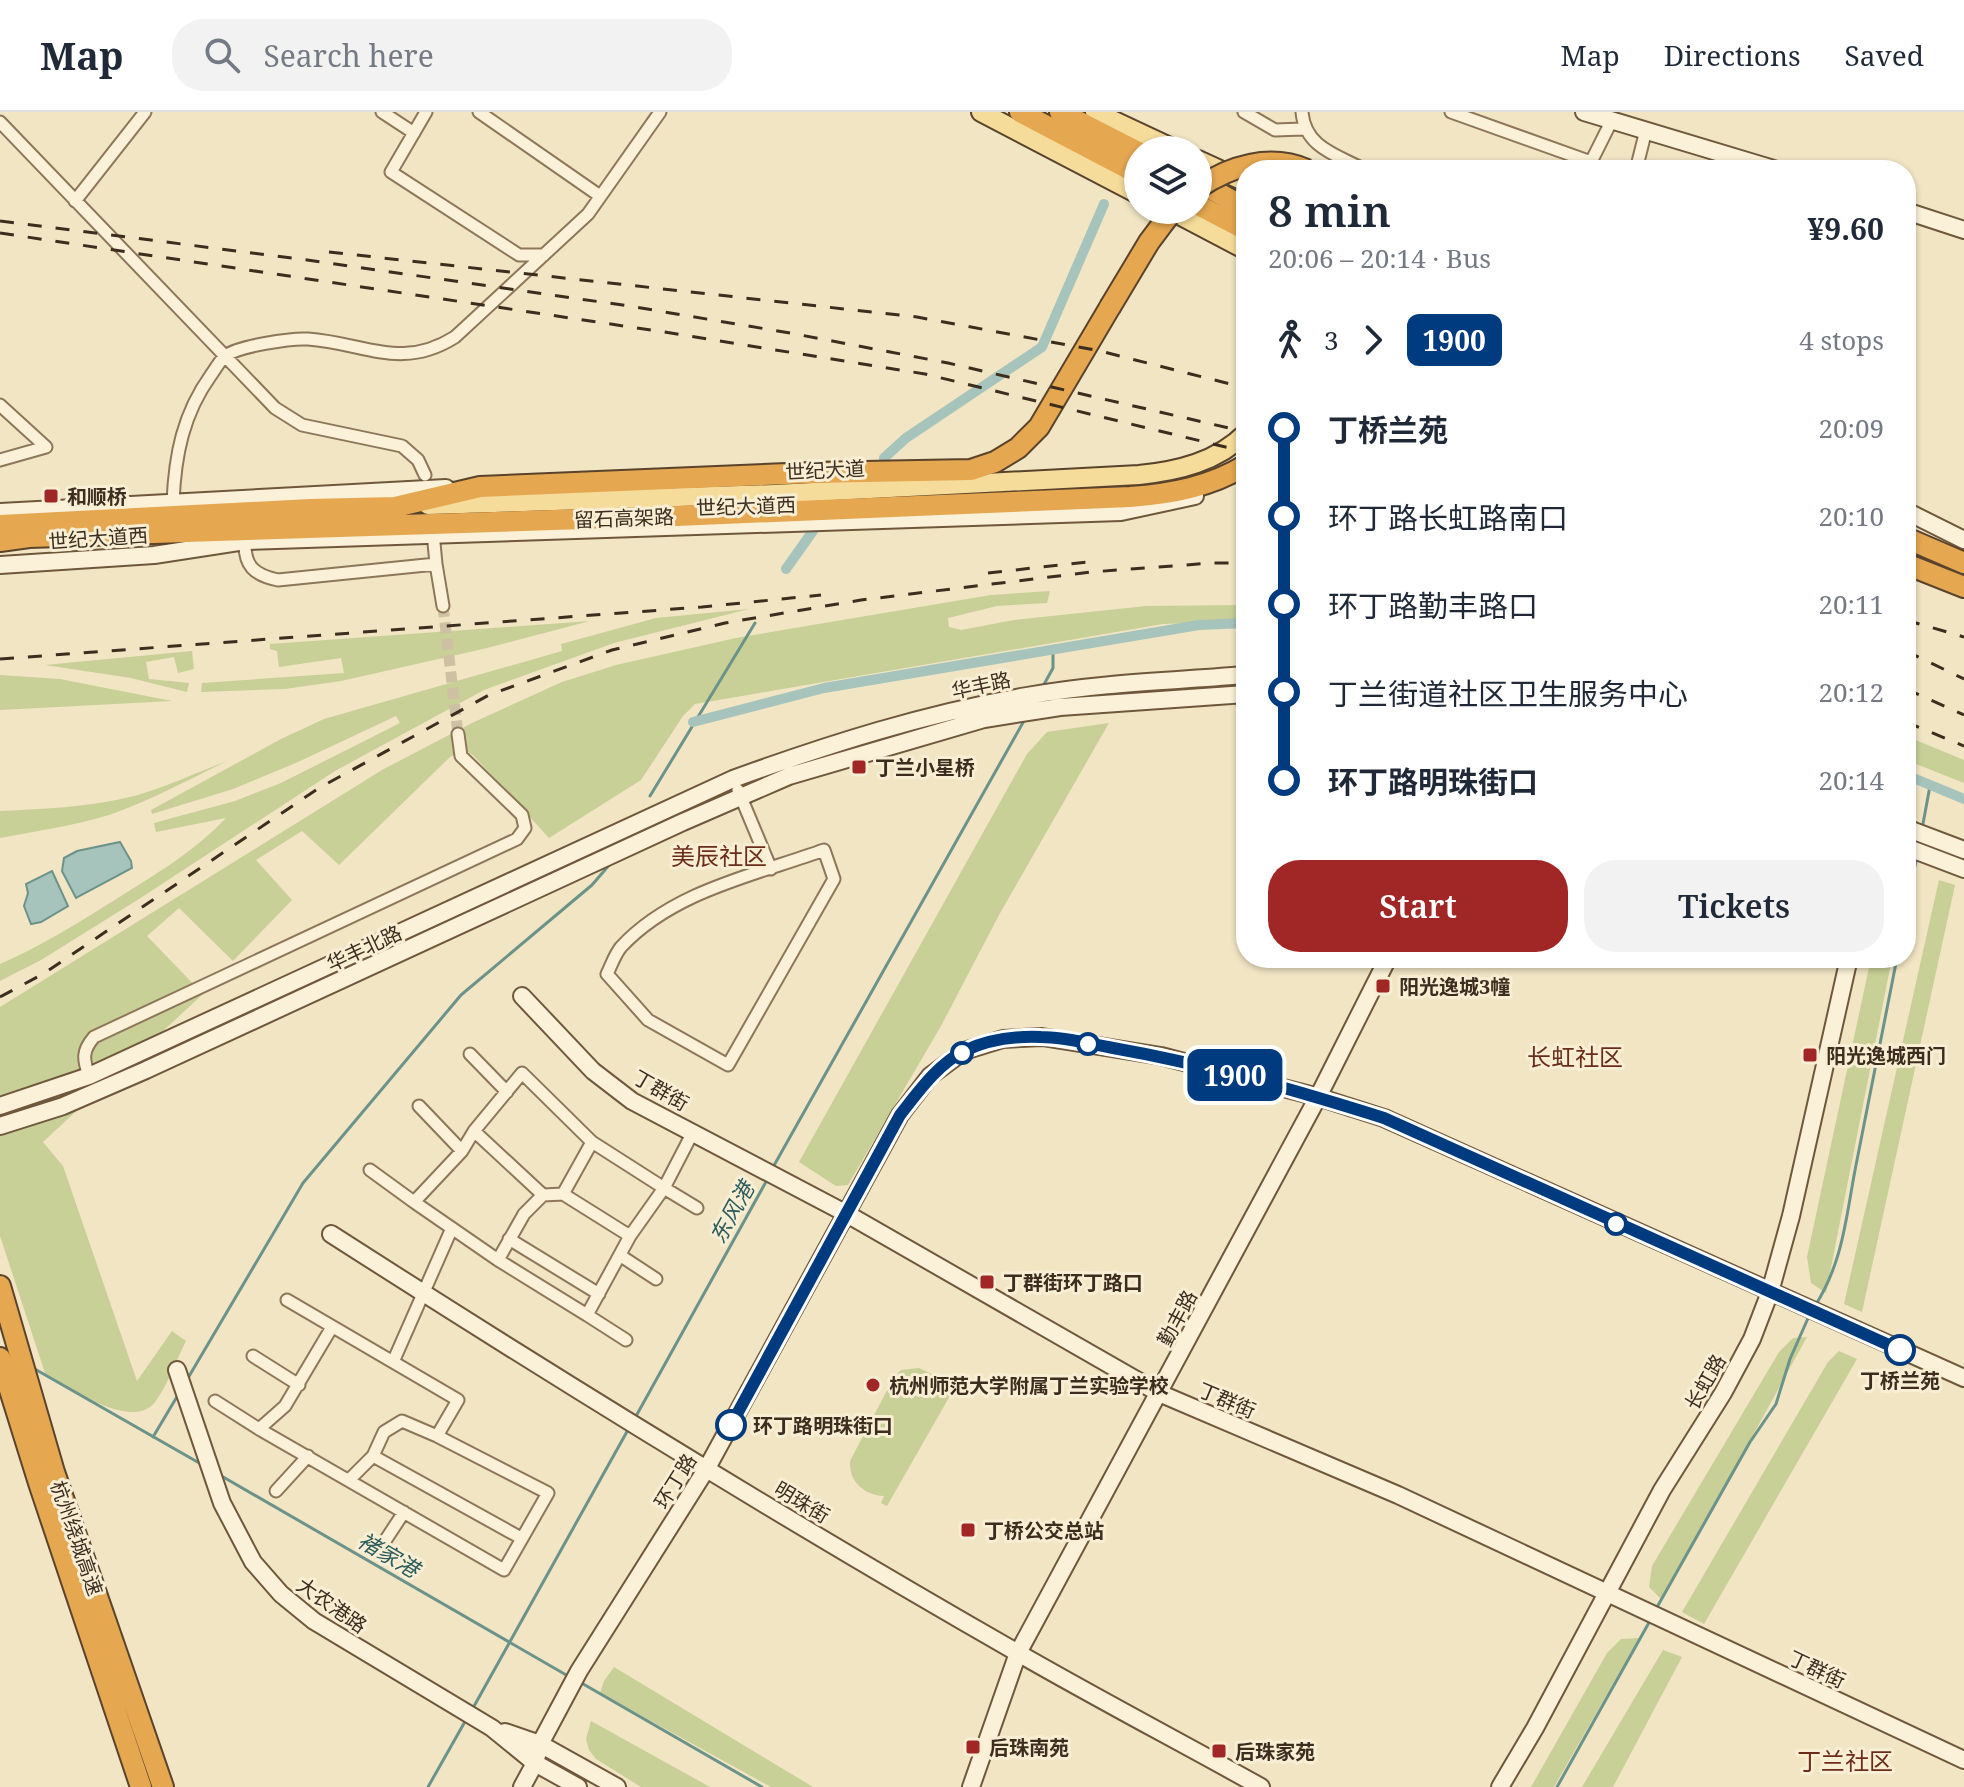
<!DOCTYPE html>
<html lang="en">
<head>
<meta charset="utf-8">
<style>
	body { margin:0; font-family:"Noto Serif","Noto Sans SC",serif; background:#f2f2f3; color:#1f2937; height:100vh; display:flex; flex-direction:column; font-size:30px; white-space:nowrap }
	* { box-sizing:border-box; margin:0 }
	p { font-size:26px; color:#747a83 }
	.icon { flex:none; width:44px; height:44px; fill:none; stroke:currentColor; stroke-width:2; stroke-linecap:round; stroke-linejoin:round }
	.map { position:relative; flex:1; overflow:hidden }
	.details { position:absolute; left:1236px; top:48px; width:680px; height:808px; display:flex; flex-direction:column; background:#fff; border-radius:32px; box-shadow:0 2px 6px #0004 }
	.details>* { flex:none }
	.badge { padding:0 16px; border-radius:12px; font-size:28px; line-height:52px }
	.fabs { position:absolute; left:1124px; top:24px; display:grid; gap:16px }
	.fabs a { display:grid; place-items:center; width:88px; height:88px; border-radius:50%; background:#fff; box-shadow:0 2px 6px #0004; font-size:40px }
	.map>.badge { position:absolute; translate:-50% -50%; box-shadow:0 0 0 4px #fff }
	.legs { display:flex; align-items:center; gap:12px; height:88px; padding:0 32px; font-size:26px }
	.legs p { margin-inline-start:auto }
	.head { display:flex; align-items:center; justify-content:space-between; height:136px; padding:0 32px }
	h1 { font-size:44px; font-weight:600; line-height:60px }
	.button { display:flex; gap:16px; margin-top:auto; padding:16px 32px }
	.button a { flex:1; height:92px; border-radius:32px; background:#a02725; color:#fff; font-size:32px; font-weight:600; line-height:92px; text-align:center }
	.button a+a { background:#f2f2f3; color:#1f2937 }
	ul { padding:0 32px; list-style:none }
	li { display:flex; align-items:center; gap:28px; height:88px; font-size:30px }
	li i { display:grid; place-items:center; width:12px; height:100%; margin:0 10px; background:currentColor }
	li i::after { content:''; width:20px; height:20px; margin:-10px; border:6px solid; border-radius:50%; background:#fff }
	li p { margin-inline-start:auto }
	li:first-child i { background:linear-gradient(#0000 50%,currentColor 0) }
	li:last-child i { background:linear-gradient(currentColor 50%,#0000 0) }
	header { display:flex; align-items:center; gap:48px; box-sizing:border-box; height:112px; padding:0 40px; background:#fff; border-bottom:2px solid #e0e1e3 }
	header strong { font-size:38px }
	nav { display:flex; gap:44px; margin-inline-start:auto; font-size:28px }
	.search { width:560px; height:72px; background:#f2f2f3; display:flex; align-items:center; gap:20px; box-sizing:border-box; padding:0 28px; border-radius:32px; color:#747a83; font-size:30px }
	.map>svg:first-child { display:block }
</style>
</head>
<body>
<header>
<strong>Map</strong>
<div class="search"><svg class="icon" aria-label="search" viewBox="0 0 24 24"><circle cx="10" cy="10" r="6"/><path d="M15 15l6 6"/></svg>Search here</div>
<nav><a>Map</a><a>Directions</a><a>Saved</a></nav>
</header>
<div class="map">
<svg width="1964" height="1675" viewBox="0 0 1964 1675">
	<rect width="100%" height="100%" fill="#f1e5c4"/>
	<path fill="#c8d097" d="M1050 479 1047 491 997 494 948 506 949 515 961 518 1014 508 1146 494 1246 493V509L1163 512 695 592 683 604 641 668 549 726 473 643 464 638 450 645 339 753 302 719 256 748 292 788 233 849 179 796 147 824 203 882 43 1030 63 1054 137 1269 172 1219 186 1229C176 1248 168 1273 155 1290 132 1320 69 1275 45 1261L0 1124V895L382 658 472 611 562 570 616 553 736 526 991 483Z
		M749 497 614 531 484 578 335 659 139 787 41 848 0 869V852C42 834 79 810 118 786 156 762 195 739 226 706L156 720 154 711 235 689 281 671 400 611 396 604 298 650 233 677 152 702 151 698 281 627 324 607 562 539 561 532 656 506Z
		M590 509 483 537 341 569 285 577 201 580 202 571 344 561 341 546 279 555 277 539 270 537V532Z
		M192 539 194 557 178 561 174 545 146 550 149 567 189 571 187 580 131 566 45 553Z
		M0 563 60 567 172 589 0 598Z
		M1109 611 999 803 941 914 848 1073 836 1074 799 1050 1027 642 1047 620Z
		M1906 624 1964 648V671L1906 648Z
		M227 649C188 668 150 689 109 703 73 714 37 719 0 726V699C45 697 91 695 134 684 166 675 196 661 227 649Z
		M1939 768 1955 773 1862 1200 1844 1192Z
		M1871 846H1892L1826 1181 1811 1171 1807 1145Z
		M1807 1225 1662 1488 1649 1475 1652 1454 1779 1240 1793 1226Z
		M1839 1239 1857 1247 1704 1512 1682 1500 1828 1250Z
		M919 1256 936 1264 945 1278 953 1265 959 1268 887 1394 881 1391 884 1384C864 1383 849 1370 850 1349L894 1265 901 1258Z
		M1639 1526 1554 1675H1531L1607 1541 1621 1527Z
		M1663 1538 1682 1545 1613 1675H1582Z
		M614 1555 813 1675H771L600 1581 604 1569Z
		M591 1609 710 1675H641L596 1647 589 1638 586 1627Z"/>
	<path fill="#a6c4bc" stroke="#6c938a" stroke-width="2" d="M120 730 131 749 132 756 76 786 62 759 64 746 77 739Z
		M52 759 68 794 41 810 31 812 24 794 28 781 26 772Z"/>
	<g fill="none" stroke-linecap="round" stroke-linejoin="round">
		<path stroke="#6c938a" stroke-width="3" d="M1042 576 1053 556V539
			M650 684 755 511
			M1922 717 1930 674
			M1906 799 1917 744
			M772 1057 1025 607
			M1815 1194C1844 1148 1846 1104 1856 1053 1869 984 1884 915 1897 846
			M33 1256 201 1352
			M188 1266 303 1071 461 883 592 773 610 752
			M635 1306 767 1068
			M153 1325 178 1283
			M218 1362 568 1564
			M1656 1497 1750 1330 1776 1292 1790 1247 1809 1204
			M578 1569 762 1675
			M473 1596 629 1316
			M428 1675 467 1606
			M1557 1675 1651 1507"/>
		<path stroke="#a6c4bc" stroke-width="10" d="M884 346 906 326 1042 235 1104 92
			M786 457 815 416
			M693 610 824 576 1199 513 1246 511
			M1906 663 1964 687"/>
		<path stroke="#cdc0a3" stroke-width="11" stroke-dasharray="11 5.5" stroke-linecap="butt" d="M443 494 458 622"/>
		<defs>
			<path id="street" d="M382 0 414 21
				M426 0 391 60 519 143H544
				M479 0 600 84
				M1244 0 1275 18 1303 17
				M1302 0C1305 36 1337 43 1365 58
				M1451 0 1591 50 1612 8
				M0 10 275 296 302 313 402 334 418 348 425 363
				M1636 58 1646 18
				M75 89 145 0
				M1906 154 1908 155
				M0 293 46 335 0 348
				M173 390C175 343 183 302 211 263 215 258 220 248 225 244 239 234 291 226 308 227 365 231 401 259 455 225L588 102 660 0
				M245 429C244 454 254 463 278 468L436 452 434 431
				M436 452 443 494
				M738 678 771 757
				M824 738 834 767 728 953 648 908 607 862C611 854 615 842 621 835 673 779 755 763 824 738Z
				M470 942 507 980
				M89 964C83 947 82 939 94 925L517 727 525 716 522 703 461 644 458 622
				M419 994 462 1039
				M474 1019 543 1083
				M693 1020 664 1076 592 1030 522 961 474 1019 462 1039 414 1090 498 1148 587 1203 630 1124 664 1076 697 1096
				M370 1058 414 1090
				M563 1082 630 1124
				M509 1127 599 1182
				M621 1144 656 1167
				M498 1148 524 1102 543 1083 563 1082 592 1030
				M287 1188 393 1250 452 1116
				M587 1203 626 1228
				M332 1215 285 1294 259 1317 504 1458 548 1381 437 1324 458 1288 393 1250
				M253 1244 299 1273
				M215 1289 259 1317
				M373 1344 521 1426
				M349 1368 373 1344 384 1320 402 1309 437 1324
				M276 1379 308 1344
				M379 1438 404 1400"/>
			<path id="secondary" d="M1584 0 1777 58
				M1906 99 1964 118
				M1906 399 1964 428
				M0 400 446 376
				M0 453 154 443 245 429 1121 400 1195 384
				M1906 716 1964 738
				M1906 735 1964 757
				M522 884 593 959 632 989 847 1102 1159 1281 1398 1383 1964 1648
				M0 994 89 964 733 667C829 632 927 601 1027 584 1099 571 1173 569 1246 563
				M0 1014 63 994 146 958 683 710 789 664 984 607 1060 595 1246 582
				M331 1122C557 1267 785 1408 1018 1541 1098 1587 1180 1630 1261 1675
				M177 1258 222 1391 253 1450 281 1482 314 1509 492 1616 535 1651 578 1675
				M505 1620 540 1632 617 1675
				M522 1675 535 1651 540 1632 579 1559 707 1356 900 1003 930 964 964 939 1003 927 1042 925 1161 944 1318 985 1384 1006 1964 1266
				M971 1675 1018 1541 1318 985 1388 846
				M1500 1675 1535 1616 1662 1378 1723 1281 1752 1227 1770 1180 1791 1104 1849 846"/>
			<path id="primary" d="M981 0 1138 82
				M1095 0 1176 38
				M1198 48 1246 70
				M1170 98 1246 138
				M428 393 775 382 1139 363C1178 359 1217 350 1246 321"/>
			<path id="highway" d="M1020 0 1138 62
				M1060 0 1138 40
				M1198 70 1246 96
				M1198 93 1246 118
				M0 413 310 397 395 395 480 375 811 361 971 358 995 350 1018 336 1039 315 1110 195
				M1906 426 1964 451
				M0 429 29 425 676 404 1130 385C1171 382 1210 375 1246 353
				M1906 452 1964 475
				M0 1174 54 1360 163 1675
				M0 1246 39 1371 141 1675"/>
		</defs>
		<use href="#street" stroke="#8d7659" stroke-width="15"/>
		<use href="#secondary" stroke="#6f573c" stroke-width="20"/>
		<use href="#primary" stroke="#5a432d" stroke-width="22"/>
		<use href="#highway" stroke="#5a432d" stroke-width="24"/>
		<use href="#street" stroke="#fbf1d8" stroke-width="11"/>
		<use href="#secondary" stroke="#fbf1d8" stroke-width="16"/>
		<use href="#primary" stroke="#f6dc9a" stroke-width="18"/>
		<use href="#highway" stroke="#e5a750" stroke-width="20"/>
		<path stroke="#3c2d1e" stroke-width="3" stroke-dasharray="14 14" stroke-linecap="butt" d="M0 109 300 147 629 194 790 221 948 251 1246 320
			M0 121 664 220 925 262 1246 340
			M329 140 917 205 1100 239 1246 276
			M988 461 1087 450
			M1906 508 1964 525
			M1906 539 1964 567
			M0 547 702 495 821 483
			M1906 577 1964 603
			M1906 610 1964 634
			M0 885 43 862 319 676 489 583 612 538 725 511 861 488 1091 460 1212 451H1246"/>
		<defs>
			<path id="highway-bridge" d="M1198 76C1230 54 1270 42 1307 58
				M1110 195 1149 130 1173 98"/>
		</defs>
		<use href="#highway-bridge" stroke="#5a432d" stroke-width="24" stroke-linecap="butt"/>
		<use href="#highway-bridge" stroke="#e5a750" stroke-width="20"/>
	</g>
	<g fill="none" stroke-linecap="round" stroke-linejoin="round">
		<defs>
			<path id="line-1" d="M731 1313 900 1003C919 979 937 953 964 939 987 928 1016 924 1041 925 1065 925 1090 932 1113 936 1205 952 1295 978 1384 1006L1900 1238"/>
		</defs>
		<use href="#line-1" stroke="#fff" stroke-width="18"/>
		<use href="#line-1" stroke="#003b80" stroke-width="12"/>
	</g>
	<g fill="#a02725" stroke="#f8eed4" stroke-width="3">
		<rect x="43" y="376" width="16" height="16" rx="4"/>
		<rect x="851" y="647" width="16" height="16" rx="4"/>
		<rect x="1375" y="866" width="16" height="16" rx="4"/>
		<rect x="1802" y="935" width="16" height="16" rx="4"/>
		<rect x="979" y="1162" width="16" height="16" rx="4"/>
		<circle cx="873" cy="1273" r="8"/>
		<rect x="960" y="1410" width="16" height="16" rx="4"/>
		<rect x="965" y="1627" width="16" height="16" rx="4"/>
		<rect x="1211" y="1631" width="16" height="16" rx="4"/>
	</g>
	<g fill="#fff" stroke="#003b80" stroke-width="4">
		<circle cx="1088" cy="932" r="10"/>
		<circle cx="962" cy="941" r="10"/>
		<circle cx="1616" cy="1112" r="10"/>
		<circle cx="1900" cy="1238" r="14"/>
		<circle cx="731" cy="1313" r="14"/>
	</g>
	<g text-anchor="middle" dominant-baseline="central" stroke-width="6" stroke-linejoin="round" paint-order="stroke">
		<g font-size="20" fill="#3c2d1e" stroke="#f8eed4">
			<text transform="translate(825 358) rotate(-3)">世纪大道</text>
			<text transform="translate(746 394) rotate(-2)">世纪大道西</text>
			<text transform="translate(624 406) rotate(-2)">留石高架路</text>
			<text transform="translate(98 426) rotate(-4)">世纪大道西</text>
			<text transform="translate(981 573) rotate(-12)">华丰路</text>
			<text transform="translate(364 836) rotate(-25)">华丰北路</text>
			<text transform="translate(661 978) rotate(30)">丁群街</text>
			<text transform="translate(1177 1206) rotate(-62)">勤丰路</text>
			<text transform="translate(1705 1270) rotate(-60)">长虹路</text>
			<text transform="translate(1227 1288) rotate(23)">丁群街</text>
			<text transform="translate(675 1369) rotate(-58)">环丁路</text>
			<text transform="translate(802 1390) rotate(31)">明珠街</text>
			<text transform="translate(77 1426) rotate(71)">杭州绕城高速</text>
			<text transform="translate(332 1493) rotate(35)">大农港路</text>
			<text transform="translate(1817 1557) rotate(25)">丁群街</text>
		</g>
		<g font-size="20" font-weight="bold" fill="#3c2d1e" stroke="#f8eed4" text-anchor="start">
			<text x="67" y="384">和顺桥</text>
			<text x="875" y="655">丁兰小星桥</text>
			<text x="1399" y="874">阳光逸城3幢</text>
			<text x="1826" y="943">阳光逸城西门</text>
			<text x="1003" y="1170">丁群街环丁路口</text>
			<text x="889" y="1273">杭州师范大学附属丁兰实验学校</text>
			<text x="984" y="1418">丁桥公交总站</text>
			<text x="989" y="1635">后珠南苑</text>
			<text x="1235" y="1639">后珠家苑</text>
		</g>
		<g font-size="20" font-weight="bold" fill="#3c2d1e" stroke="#f8eed4">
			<text x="1900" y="1268">丁桥兰苑</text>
			<text x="753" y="1313" text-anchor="start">环丁路明珠街口</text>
		</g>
		<g font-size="22" font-style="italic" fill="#2c5c5b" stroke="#f8eed4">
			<text transform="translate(731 1100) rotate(-61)">东风港</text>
			<text transform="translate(389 1442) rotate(30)">褚家港</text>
		</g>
		<g font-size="24" fill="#6b2d1a" stroke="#f8eed4">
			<text x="719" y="743">美辰社区</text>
			<text x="1575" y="944">长虹社区</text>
			<text x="1845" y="1648">丁兰社区</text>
		</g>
	</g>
</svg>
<div class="fabs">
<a><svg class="icon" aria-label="layers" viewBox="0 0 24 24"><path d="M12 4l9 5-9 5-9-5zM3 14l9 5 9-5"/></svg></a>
</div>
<b class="badge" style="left:1235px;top:963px;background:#003b80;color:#fff">1900</b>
<section class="details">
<div class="head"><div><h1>8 min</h1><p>20:06 – 20:14 · Bus</p></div><b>¥9.60</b></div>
<div class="legs"><svg class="icon" aria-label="walk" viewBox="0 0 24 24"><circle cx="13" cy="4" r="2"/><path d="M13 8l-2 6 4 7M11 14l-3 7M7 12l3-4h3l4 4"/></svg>3<svg class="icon" aria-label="forward" viewBox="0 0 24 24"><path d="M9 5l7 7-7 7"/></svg><b class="badge" style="background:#003b80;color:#fff">1900</b><p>4 stops</p></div>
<ul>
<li><i style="color:#003b80"></i><b>丁桥兰苑</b><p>20:09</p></li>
<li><i style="color:#003b80"></i><span>环丁路长虹路南口</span><p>20:10</p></li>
<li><i style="color:#003b80"></i><span>环丁路勤丰路口</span><p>20:11</p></li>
<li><i style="color:#003b80"></i><span>丁兰街道社区卫生服务中心</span><p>20:12</p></li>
<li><i style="color:#003b80"></i><b>环丁路明珠街口</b><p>20:14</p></li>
</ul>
<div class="button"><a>Start</a><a>Tickets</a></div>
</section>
</div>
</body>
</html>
